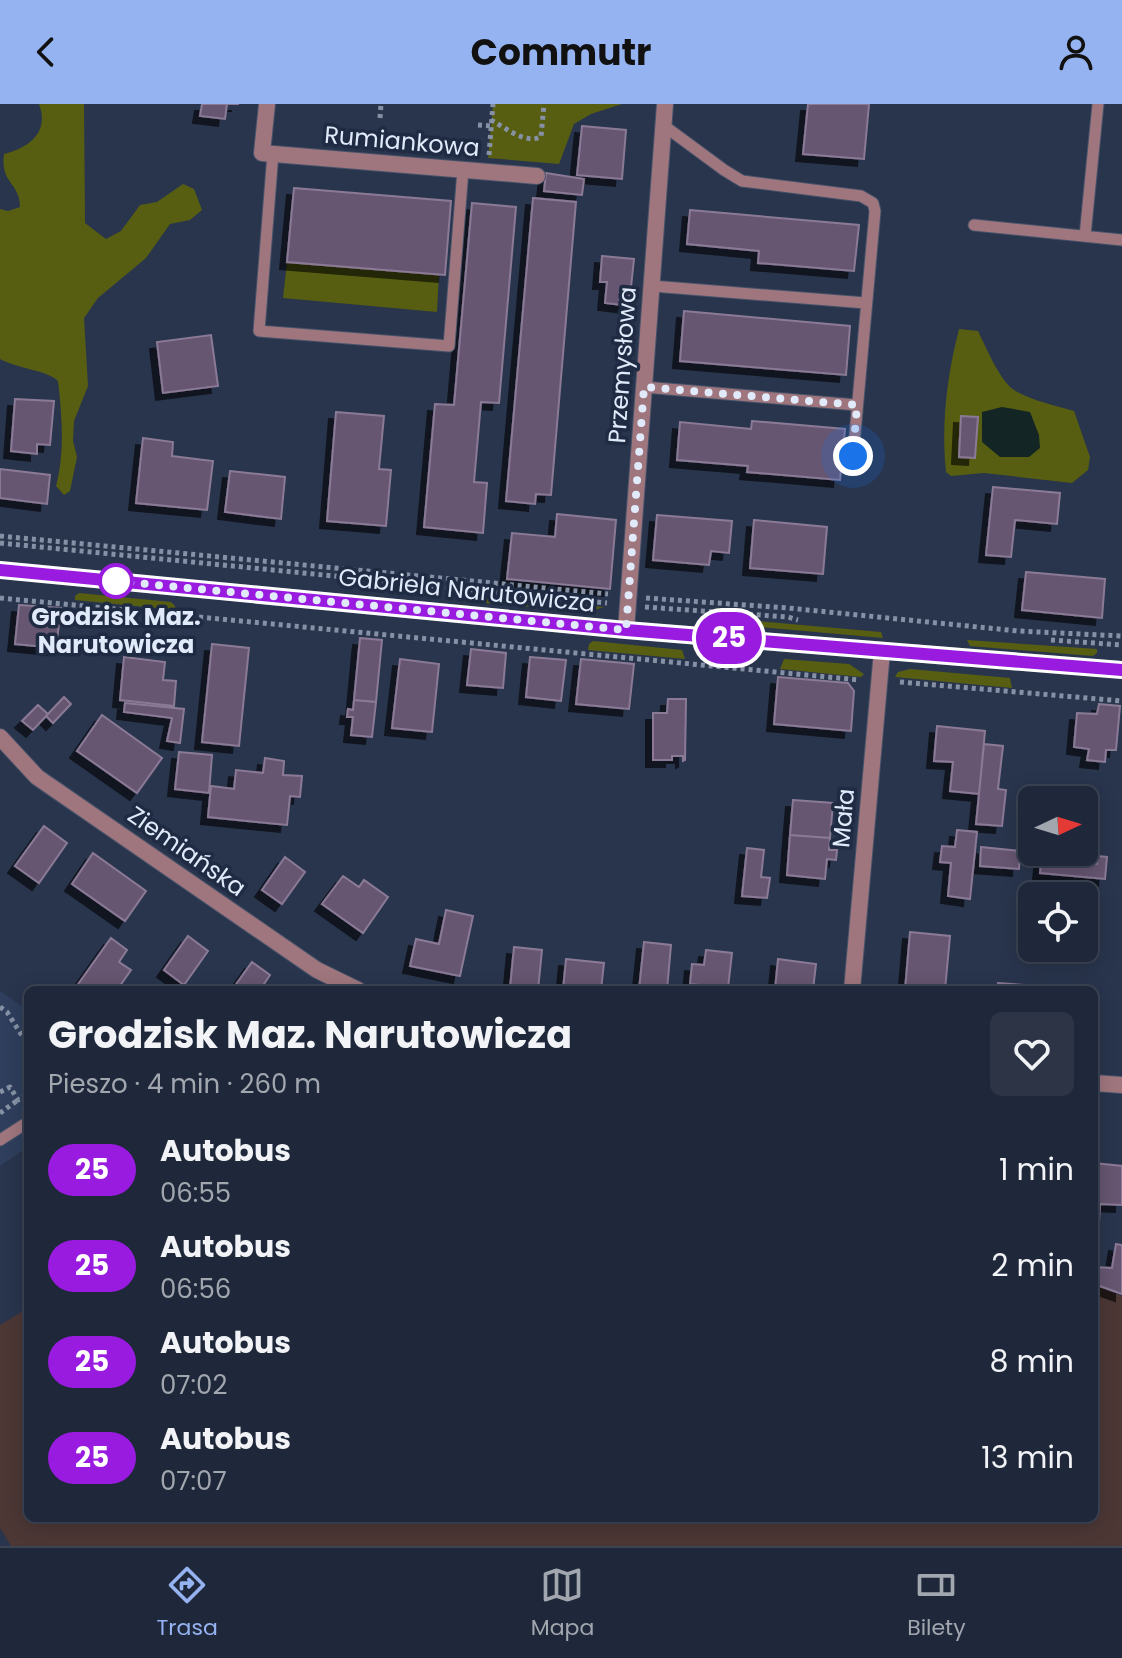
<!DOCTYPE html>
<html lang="pl">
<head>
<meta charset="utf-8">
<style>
	body { margin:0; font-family:Poppins,sans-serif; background:#2c3445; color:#f1f3f6; height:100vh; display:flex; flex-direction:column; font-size:30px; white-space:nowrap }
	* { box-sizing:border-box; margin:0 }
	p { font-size:26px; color:#a1a6af }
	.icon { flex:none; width:44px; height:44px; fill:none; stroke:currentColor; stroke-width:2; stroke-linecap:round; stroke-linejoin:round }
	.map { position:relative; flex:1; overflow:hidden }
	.drawer { position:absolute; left:24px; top:882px; width:1074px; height:536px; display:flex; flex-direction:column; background:#1f283a; border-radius:12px; box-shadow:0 4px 20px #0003,0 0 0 2px #3c4454 }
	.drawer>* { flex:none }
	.badge { padding:0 16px; border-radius:26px; font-size:28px; line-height:52px }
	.needle { width:52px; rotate:86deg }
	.tools { position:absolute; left:1018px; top:682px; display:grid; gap:16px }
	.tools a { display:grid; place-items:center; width:80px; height:80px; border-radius:12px; background:#1f283a; box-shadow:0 4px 20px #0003,0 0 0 2px #3c4454; font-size:40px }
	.you { position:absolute; width:40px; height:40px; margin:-20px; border:6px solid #fff; border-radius:50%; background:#1a73e8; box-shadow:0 0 0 12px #1a73e833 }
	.map>.badge { position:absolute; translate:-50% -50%; box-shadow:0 0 0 4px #fff }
	.round { display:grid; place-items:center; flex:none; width:84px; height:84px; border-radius:12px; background:#2c3445 }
	.overview { display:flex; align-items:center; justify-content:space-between; height:136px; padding:0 24px }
	h1 { font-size:38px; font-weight:700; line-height:60px }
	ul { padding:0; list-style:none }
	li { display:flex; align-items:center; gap:24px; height:96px; padding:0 24px }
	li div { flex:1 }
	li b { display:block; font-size:30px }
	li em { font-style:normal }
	li .badge { min-width:88px; font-weight:700; text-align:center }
	header { display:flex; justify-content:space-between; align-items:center; height:104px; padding:0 24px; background:#95b2f1; color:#111; font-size:36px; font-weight:700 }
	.menu { display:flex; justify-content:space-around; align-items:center; height:112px; border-top:2px solid #3c4454; background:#1f283a; font-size:22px; color:#a1a6af }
	.menu a { display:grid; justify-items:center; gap:4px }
	.menu .active { color:#95b2f1 }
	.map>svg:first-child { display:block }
</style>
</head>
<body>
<header><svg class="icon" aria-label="back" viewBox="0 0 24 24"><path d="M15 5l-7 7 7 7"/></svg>Commutr<svg class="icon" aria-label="person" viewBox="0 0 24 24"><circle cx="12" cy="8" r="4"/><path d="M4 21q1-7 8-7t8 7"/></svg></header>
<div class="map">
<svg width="1122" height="1442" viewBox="0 0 1122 1442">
	<defs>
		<filter id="shadow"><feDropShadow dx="-7" dy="7" stdDeviation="0" flood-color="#0009"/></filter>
	</defs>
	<rect width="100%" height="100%" fill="#29354d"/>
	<path fill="#2e3e5c" d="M0 887 28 906V1043L0 1062Z"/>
	<path fill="#4c3735" d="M1094 1181 1122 1192V1442H11L0 1424V1221L28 1204V1414H1094Z"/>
	<path fill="#575e11" d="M39 0H84L85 119 106 135 121 127 140 101 157 98 183 80 194 85 202 106 190 116 170 120 146 154 98 194 84 214 88 282 74 317 73 337 77 353 70 387 64 391 56 382C65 348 62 312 58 277 47 266 18 265 0 255V105L8 107 20 103C20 78 0 80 4 50 28 44 50 29 39 0Z
		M493 0H622L591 10 574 20 559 60 488 54Z
		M287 158 439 170 437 208 283 194Z
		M959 225 978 227C986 243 1000 277 1014 286 1032 297 1055 301 1074 307L1090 353 1088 366 1072 379 984 369 951 372 946 368C941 319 947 272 959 225Z
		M79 489 171 498 175 502 176 506 75 496V492Z
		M473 491 604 503 588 508 474 498Z
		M746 516 881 528 883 534 748 522Z
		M967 536 1097 545V549L1093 552 970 542Z
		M593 537 682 546 685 555 588 546 589 540Z
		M784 555 849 560 864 570 861 573 780 565Z
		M910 565 1010 574 1012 584 895 573 898 568Z"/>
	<path fill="#142526" d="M1002 303 1030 308 1039 331 1040 344 1029 353H1000L982 338V308Z"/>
	<path fill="#665671" stroke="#8b7a96" stroke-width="2" filter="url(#shadow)" d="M202 0H239H227L225 15 200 12Z
		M808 0H869L864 55 803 50Z
		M582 22 626 26 622 75 577 71Z
		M546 69 584 75 582 91 544 87Z
		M294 84 451 97 445 171 287 158Z
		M533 94 576 98 551 391 536 390 535 400 506 397Z
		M472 99 516 103 499 299 481 298 474 378 487 379 483 429 424 423 435 300 454 301Z
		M690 106 859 121 854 167 758 159 759 147 687 140Z
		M602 152 634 155 629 202 605 199 607 178H600Z
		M684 207 850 222 846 271 680 257Z
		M211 231 218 282 163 289 157 238Z
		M15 295 54 297 50 341 37 340V350L11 347Z
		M336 308 384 312 379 365 391 366 386 422 327 417Z
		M961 312 978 313 975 354 959 353Z
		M752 317 845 325 840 376 747 368 748 362 677 356 680 318 751 325Z
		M143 334 173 338 172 352 213 357 207 406 136 399Z
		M0 365 50 371 47 400 0 394Z
		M230 367 285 373 281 415 225 408Z
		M993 383 1060 389 1057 420 1015 416 1011 453 986 451Z
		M557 410 616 416 610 485 507 475 512 429 555 433Z
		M657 411 732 417 729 449 711 447 709 461 653 456Z
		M754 416 827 423 823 470 750 464Z
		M1026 468 1105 475 1102 514 1022 506Z
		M19 501 61 504 56 544 15 540Z
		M360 534 382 536 376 598 354 596Z
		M212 540 249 544 239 642 202 638Z
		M471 545 506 549 503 584 467 581Z
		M124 553 165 558 163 576 176 577 174 602 120 596Z
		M530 553 566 556 561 597 526 593Z
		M400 555 439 560 432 628 392 624Z
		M581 555 634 560 629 605 576 600Z
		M778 573 848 579 854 587 851 627 774 620Z
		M64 593 71 600 53 619 46 612Z
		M668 595H686L685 656 683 657V652H672V656H653V609H667Z
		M354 596 376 598 372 633 351 631 353 613H347L348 605 353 606Z
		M125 599 184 605 180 639 167 637 172 614 124 608Z
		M1099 600 1120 602 1116 646H1106L1105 658 1087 656 1089 645 1074 643 1077 609 1097 610Z
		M38 601 48 610 33 626 22 617Z
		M102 611 162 654 137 689 77 647Z
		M937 622 985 627 979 690 950 687 953 658 934 657Z
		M984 640 1003 642 998 685 1006 686 1002 722 976 720Z
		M179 648 212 651 209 689 175 685Z
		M265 654 284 657 283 671 302 672 300 693 290 692 287 721 208 713 211 682 234 685 236 666 263 669Z
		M793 696 833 699 830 734 790 731Z
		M44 722 67 739 39 779 15 762Z
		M957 726 977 728 970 795 948 792 951 759 940 758 942 742 955 743Z
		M790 731 830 734 829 746H837L836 756 827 755 825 775 787 771Z
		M981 743 1020 747 1019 765 980 762Z
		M747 744 764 746 761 773 770 774 767 794 742 792Z
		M1042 748 1064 750 1063 756 1097 760 1098 752 1107 753 1105 775 1040 769Z
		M93 749 146 787 125 817 72 780Z
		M285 753 305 768 282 800 262 786Z
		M343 772 359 783 364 776 388 793 363 829 322 800Z
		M446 806 473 812 460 872 410 862 416 835 439 840Z
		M910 828 950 832 945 886H905Z
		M188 832 208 847 184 881 164 866Z
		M111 834 127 846 119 858 131 866 117 886 105 882 102 886H74Z
		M644 838 671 841 667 886H639Z
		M514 843 542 846 538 886 510 884Z
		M706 846 732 849 728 884 690 880 692 860 704 861Z
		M566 855 604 859 601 886H563Z
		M778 855 816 860 813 886H775Z
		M252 858 270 871 260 886H232Z
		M998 879 1024 881 1023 886H997Z
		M1094 1059 1122 1062V1101L1100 1100 1099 1119 1094 1118Z
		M1116 1140 1122 1141V1190L1094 1180V1163L1112 1164Z"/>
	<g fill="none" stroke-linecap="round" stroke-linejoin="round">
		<defs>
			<path id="service" d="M663 21 724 66 742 77 861 92 873 99 875 107 853 352
				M273 49 259 227 449 242 463 66
				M974 121 1122 136
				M1085 132 1098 0
				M652 182 866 199
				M644 283 857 301
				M0 1036 28 1018"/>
			<path id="minor" d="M267 0 262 49 537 72
				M0 466 626 526 1122 566
				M626 526 665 0
				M0 633 37 673 317 866 358 886
				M852 886 882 547
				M1094 979 1122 981"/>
		</defs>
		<use href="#service" stroke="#465269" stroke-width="13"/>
		<use href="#minor" stroke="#465269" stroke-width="18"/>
		<path stroke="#8691a5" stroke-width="5" stroke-dasharray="4 4" stroke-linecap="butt" d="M380 14 381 0
			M491 16C506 24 524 40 541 33L544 0
			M478 21 491 22
			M489 51 493 0
			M0 432 608 490
			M0 439 607 499
			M0 494 859 576
			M646 494 788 504 1018 527 1122 532
			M645 503 788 513 798 516
			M1051 536 1122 541
			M900 578 1122 597
			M0 903 7 908 28 941
			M0 988 10 983 18 996 28 990
			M0 1009 18 996"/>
		<use href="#service" stroke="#9f767e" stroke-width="11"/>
		<use href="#minor" stroke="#9f767e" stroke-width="16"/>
	</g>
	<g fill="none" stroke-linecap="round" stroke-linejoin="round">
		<defs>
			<path id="line" d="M0 466 626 526 1122 566"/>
		</defs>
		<use href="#line" stroke="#fff" stroke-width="18"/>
		<use href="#line" stroke="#991bdf" stroke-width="12"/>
		<path stroke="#e1eafa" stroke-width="8" stroke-dasharray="0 14.4" d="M116 477 626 526 644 283 857 301 853 352"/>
	</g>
	<circle fill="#fff" stroke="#991bdf" stroke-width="4" cx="116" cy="477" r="16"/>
	<g text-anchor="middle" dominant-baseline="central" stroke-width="7" stroke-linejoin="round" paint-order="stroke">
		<g font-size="24" fill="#e1eafa" stroke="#1f2b43">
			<text transform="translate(402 37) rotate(5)">Rumiankowa</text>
			<text transform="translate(622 261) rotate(-86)">Przemysłowa</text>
			<text transform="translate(467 486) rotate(6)">Gabriela Narutowicza</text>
			<text transform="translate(843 714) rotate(-85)">Mała</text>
			<text transform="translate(187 747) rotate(35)">Ziemiańska</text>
		</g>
		<g font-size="24" font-weight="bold" fill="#e1eafa" stroke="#1f2b43">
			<text x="116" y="512">Grodzisk Maz.<tspan x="116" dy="28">Narutowicza</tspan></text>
		</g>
	</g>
</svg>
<div class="tools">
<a><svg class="needle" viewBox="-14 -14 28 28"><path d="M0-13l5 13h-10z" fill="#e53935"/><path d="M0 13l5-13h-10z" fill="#a1a6af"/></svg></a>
<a><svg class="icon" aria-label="locate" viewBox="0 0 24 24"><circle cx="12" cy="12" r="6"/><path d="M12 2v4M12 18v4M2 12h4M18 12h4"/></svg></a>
</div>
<div class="you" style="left:853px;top:352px"></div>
<b class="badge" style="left:729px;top:534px;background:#991bdf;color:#fff">25</b>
<section class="drawer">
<div class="overview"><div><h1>Grodzisk Maz. Narutowicza</h1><p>Pieszo · 4 min · 260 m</p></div><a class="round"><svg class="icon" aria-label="heart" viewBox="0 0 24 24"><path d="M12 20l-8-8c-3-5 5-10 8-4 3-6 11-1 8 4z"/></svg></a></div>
<ul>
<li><span class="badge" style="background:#991bdf;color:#fff">25</span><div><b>Autobus</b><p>06:55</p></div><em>1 min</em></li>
<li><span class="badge" style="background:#991bdf;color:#fff">25</span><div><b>Autobus</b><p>06:56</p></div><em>2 min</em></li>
<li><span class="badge" style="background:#991bdf;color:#fff">25</span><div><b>Autobus</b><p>07:02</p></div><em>8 min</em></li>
<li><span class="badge" style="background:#991bdf;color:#fff">25</span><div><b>Autobus</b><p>07:07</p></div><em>13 min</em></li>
</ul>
</section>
</div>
<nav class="menu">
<a class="active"><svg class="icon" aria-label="directions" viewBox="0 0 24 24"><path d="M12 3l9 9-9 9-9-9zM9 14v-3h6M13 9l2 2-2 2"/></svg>Trasa</a>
<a><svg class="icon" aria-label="map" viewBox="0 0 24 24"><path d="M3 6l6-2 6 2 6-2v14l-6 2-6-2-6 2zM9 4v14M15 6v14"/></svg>Mapa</a>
<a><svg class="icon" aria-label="tickets" viewBox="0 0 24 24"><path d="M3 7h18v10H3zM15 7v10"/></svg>Bilety</a>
</nav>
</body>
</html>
